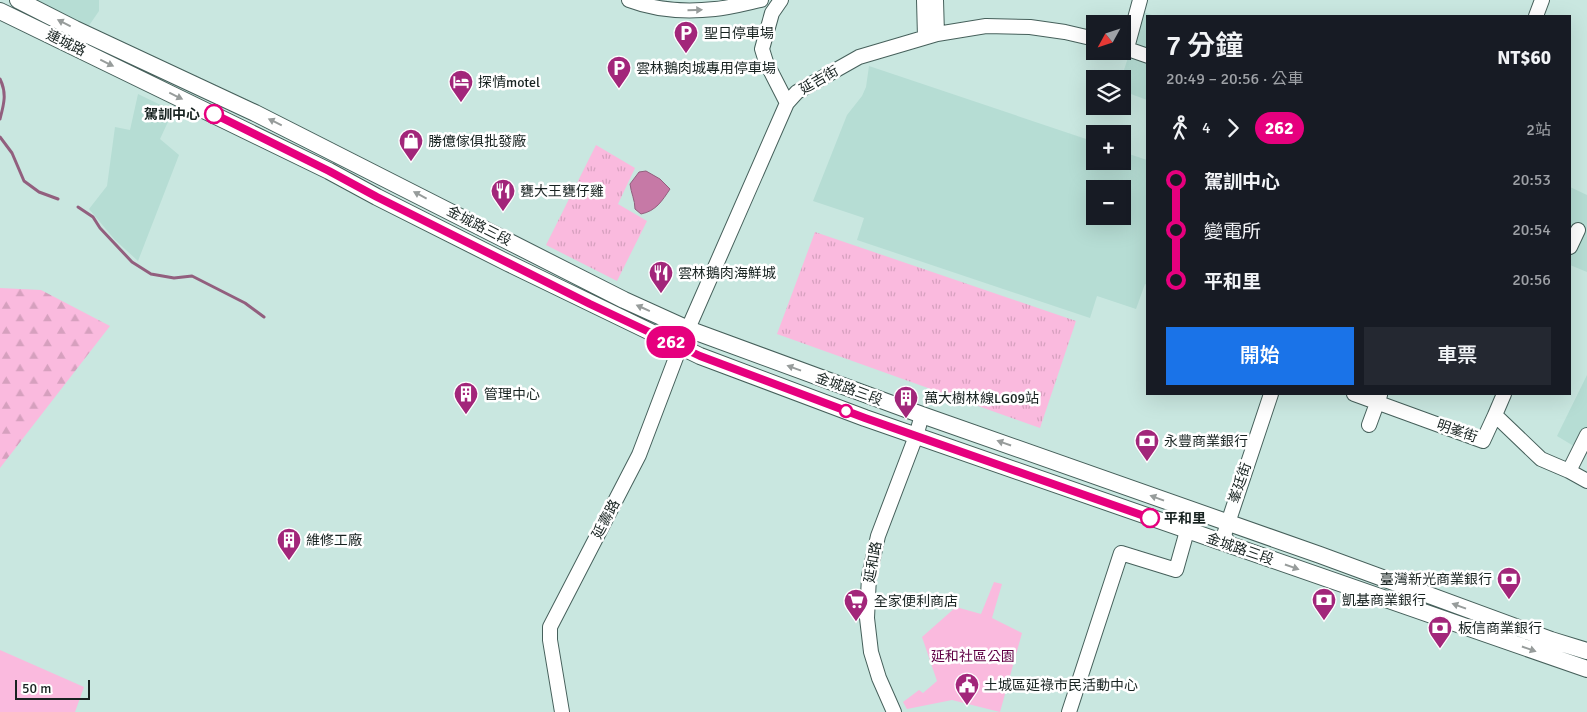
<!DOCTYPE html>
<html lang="zh-TW">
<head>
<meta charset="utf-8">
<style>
	body { margin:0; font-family:Signika,"Noto Sans TC",sans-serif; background:#242831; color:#f1f3f6; height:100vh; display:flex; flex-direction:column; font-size:19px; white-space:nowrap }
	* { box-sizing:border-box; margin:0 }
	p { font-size:16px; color:#9ea1a6 }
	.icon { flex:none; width:28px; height:28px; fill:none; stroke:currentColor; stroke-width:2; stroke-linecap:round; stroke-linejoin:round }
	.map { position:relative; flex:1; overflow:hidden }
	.drawer { position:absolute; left:1146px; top:15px; width:425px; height:380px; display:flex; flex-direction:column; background:#171b24; border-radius:0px; box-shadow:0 5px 20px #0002 }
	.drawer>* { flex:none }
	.badge { padding:0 10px; border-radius:16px; font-size:18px; line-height:32px }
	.needle { width:32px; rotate:230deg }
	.tools { position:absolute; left:1086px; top:15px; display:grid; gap:10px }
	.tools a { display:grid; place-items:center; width:45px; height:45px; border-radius:0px; background:#171b24; box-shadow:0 5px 20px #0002; font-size:25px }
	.scale { position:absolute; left:15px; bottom:12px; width:75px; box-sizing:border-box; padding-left:5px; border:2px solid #182321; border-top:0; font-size:14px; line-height:18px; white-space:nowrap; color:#182321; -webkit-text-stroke:4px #fff; paint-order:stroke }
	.map>.badge { position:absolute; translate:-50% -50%; box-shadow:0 0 0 2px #fff }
	.legs { display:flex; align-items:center; gap:8px; height:55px; padding:0 20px; font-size:16px }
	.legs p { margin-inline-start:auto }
	.summary { display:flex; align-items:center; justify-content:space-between; height:85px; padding:0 20px }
	h1 { font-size:28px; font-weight:600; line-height:38px }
	.button { display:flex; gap:10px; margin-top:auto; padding:10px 20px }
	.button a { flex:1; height:58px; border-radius:0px; background:#1a73e8; color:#fff; font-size:20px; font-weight:600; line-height:58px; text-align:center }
	.button a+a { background:#242831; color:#f1f3f6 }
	ul { padding:0 20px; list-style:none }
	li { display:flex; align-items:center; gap:18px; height:50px; font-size:19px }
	li i { display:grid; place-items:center; width:8px; height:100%; margin:0 6px; background:currentColor }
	li i::after { content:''; width:12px; height:12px; margin:-6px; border:4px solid; border-radius:50%; background:#171b24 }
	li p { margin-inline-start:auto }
	li:first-child i { background:linear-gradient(#0000 50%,currentColor 0) }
	li:last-child i { background:linear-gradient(currentColor 50%,#0000 0) }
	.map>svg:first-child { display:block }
</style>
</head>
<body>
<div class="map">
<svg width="1587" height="712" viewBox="0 0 1587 712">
	<defs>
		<pattern id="grass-tufts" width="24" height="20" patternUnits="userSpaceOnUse" patternTransform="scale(1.25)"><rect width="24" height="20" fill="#fabade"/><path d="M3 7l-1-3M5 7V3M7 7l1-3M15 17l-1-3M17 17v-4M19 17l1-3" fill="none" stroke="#d6a0be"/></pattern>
		<pattern id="forest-firs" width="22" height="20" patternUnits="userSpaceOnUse" patternTransform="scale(1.25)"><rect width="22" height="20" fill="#fabade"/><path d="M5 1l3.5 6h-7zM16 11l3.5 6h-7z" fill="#d6a0be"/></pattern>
	</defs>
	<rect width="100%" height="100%" fill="#c9e7e0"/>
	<path fill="#b6ddd4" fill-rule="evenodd" d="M35 0H99V11L88 27Z
		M1143 12 1155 16H1148L1147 100 1123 91 1122 79H1121Z
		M869 66 1095 142V161H1122L1123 152 1147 160V285L1145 284 1136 309 1097 296 1090 318 857 240 864 218 813 201 847 115 862 96 866 87ZM1095 189H1122V216H1095Z
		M138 94 173 111 160 139 179 155 138 261 115 240 89 209 107 186 115 127 130 130Z
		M1570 187 1587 195V272L1570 265Z
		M1587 375V454L1557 436Z"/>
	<path fill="url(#grass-tufts)" d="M596 145 635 168 618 204 647 221 617 281 546 245Z
		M815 232 1076 321 1040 428 777 334Z"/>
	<path fill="url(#forest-firs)" d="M0 288 41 290 110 326 0 468Z"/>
	<path fill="#fabade" d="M994 582 1002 584 992 618 1022 633 1000 712 952 700 907 709 903 702 919 690 923 693 937 681 922 637 956 607 981 614Z
		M0 650 84 687 75 712H0Z"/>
	<path fill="#c679a6" stroke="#925f7e" d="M646 171 660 179 670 189C662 201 656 211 641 214L635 209C635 200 631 193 630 184L639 172Z"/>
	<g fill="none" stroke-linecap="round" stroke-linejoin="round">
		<path stroke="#925f7e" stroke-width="3" d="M0 79C7 93 4 104 0 119
			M0 137 12 153 24 181 39 192 58 199
			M78 207 93 217 100 228 132 262 151 274 174 278 192 276 245 303 264 317"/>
		<defs>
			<path id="minor" d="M629 0C655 10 687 12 715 9 730 8 746 3 761 0
				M781 0 772 13 762 49 766 62 787 103
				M924 0 925 37
				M936 0 937 34
				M1536 16 1542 0
				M1122 47 1148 56
				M1127 48 1140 0
				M1570 247 1578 230
				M1354 394 1483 441 1495 415 1541 459 1569 471 1587 481
				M1495 415 1504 394
				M1369 425 1380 395
				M1569 471 1587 435
				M1229 544 1224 535 1271 394
				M562 712 550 640V627L639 455 680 347 787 103 797 92 859 57 937 34 986 26 1030 27 1065 32 1095 39
				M894 712 879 678 871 652 867 618 869 576 878 536 916 436 922 415
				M1069 712 1121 553 1176 570 1187 531"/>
			<path id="major" d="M18 0 75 29 255 113 624 300 688 329 922 415 1320 555 1551 640 1587 651
				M0 11 329 171 377 197 508 263 700 356 865 418 1587 669"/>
		</defs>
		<use href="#minor" stroke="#46605b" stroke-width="16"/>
		<use href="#major" stroke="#46605b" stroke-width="18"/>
		<use href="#minor" stroke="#fff" stroke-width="14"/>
		<use href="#major" stroke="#fff" stroke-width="16"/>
	</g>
	<defs><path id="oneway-solid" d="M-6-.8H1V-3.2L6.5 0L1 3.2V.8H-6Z" transform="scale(1.25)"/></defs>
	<g fill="#979c9b">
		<use href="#oneway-solid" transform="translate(695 10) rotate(-1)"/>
		<use href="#oneway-solid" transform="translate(64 23) rotate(-153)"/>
		<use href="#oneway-solid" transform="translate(107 63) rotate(26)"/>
		<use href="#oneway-solid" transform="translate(176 96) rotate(26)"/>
		<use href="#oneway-solid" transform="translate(275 122) rotate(-154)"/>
		<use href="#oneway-solid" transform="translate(420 195) rotate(-152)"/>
		<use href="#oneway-solid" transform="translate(643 308) rotate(-156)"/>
		<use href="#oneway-solid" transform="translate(794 368) rotate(-160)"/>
		<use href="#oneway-solid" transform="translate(1004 443) rotate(-161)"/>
		<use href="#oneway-solid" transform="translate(1157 498) rotate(-160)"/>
		<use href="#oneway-solid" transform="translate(1292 567) rotate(19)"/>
		<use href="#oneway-solid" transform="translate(1459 606) rotate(-160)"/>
		<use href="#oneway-solid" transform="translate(1529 649) rotate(19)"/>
	</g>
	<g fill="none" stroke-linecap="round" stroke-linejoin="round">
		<defs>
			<path id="line-1" d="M214 114 329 171 377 197 590 304 700 356 865 418 1150 518"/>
		</defs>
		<use href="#line-1" stroke="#fff" stroke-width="11"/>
		<use href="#line-1" stroke="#e6007e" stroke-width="8"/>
	</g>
	<defs>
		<symbol id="parking-pin" viewBox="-11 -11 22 30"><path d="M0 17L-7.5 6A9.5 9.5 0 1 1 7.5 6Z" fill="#a2267a" stroke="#fff"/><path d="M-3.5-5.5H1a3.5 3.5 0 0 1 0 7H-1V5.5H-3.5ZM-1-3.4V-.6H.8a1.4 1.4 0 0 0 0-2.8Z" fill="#fff"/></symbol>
		<symbol id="hotel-pin" viewBox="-11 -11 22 30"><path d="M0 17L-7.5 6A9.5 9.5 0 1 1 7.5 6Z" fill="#a2267a" stroke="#fff"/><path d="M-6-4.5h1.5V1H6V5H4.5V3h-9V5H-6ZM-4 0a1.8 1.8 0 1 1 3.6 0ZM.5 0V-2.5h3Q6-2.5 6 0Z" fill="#fff"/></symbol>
		<symbol id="shop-pin" viewBox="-11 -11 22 30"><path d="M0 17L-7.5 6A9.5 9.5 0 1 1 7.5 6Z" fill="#a2267a" stroke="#fff"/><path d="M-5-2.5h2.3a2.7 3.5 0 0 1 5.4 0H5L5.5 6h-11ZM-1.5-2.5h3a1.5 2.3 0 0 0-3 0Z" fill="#fff"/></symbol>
		<symbol id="restaurant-pin" viewBox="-11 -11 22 30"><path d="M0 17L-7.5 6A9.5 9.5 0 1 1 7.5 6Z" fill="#a2267a" stroke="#fff"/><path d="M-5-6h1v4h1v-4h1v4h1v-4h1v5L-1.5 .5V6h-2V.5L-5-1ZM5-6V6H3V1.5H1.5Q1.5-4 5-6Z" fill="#fff"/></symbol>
		<symbol id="building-pin" viewBox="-11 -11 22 30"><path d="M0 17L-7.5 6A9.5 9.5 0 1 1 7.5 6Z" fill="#a2267a" stroke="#fff"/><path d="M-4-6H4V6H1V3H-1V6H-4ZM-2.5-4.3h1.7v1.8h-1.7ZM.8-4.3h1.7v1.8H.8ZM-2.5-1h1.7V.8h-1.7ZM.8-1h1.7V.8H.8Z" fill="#fff"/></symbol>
		<symbol id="bank-pin" viewBox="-11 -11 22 30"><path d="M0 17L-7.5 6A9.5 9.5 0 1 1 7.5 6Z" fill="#a2267a" stroke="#fff"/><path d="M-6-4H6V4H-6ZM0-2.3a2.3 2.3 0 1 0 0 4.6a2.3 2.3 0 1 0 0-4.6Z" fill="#fff"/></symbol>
		<symbol id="supermarket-pin" viewBox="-11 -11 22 30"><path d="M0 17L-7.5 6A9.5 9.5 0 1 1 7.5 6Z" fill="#a2267a" stroke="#fff"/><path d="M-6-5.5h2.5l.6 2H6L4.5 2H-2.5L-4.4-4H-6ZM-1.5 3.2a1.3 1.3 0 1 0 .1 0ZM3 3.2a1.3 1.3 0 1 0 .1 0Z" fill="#fff"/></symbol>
		<symbol id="civic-pin" viewBox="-11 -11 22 30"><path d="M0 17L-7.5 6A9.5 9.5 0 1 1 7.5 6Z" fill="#a2267a" stroke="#fff"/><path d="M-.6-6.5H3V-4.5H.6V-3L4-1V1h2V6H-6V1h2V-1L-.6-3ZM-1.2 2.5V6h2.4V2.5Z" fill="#fff"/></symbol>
	</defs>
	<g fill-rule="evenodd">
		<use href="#parking-pin" x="672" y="19" width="28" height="38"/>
		<use href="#parking-pin" x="605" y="54" width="28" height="38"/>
		<use href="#hotel-pin" x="447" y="68" width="28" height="38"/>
		<use href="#shop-pin" x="397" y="127" width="28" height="38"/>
		<use href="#restaurant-pin" x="489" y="177" width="28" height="38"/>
		<use href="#restaurant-pin" x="647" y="259" width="28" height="38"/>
		<use href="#building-pin" x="452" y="380" width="28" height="38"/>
		<use href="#building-pin" x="892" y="384" width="28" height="38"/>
		<use href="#bank-pin" x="1133" y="427" width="28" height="38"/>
		<use href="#building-pin" x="275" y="526" width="28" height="38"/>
		<use href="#bank-pin" x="1495" y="565" width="28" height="38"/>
		<use href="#bank-pin" x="1310" y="586" width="28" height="38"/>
		<use href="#supermarket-pin" x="842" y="587" width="28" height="38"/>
		<use href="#bank-pin" x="1426" y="614" width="28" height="38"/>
		<use href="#civic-pin" x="953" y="671" width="28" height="38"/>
	</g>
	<g fill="#fff" stroke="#e6007e" stroke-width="2.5">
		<circle cx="214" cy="114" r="9"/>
		<circle cx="846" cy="411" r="6"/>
		<circle cx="1150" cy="518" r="9"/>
	</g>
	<g text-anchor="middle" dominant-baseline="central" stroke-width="5" stroke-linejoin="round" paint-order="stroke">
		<g font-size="14" fill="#182321" stroke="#fff" text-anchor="start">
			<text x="704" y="33">聖日停車場</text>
			<text x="636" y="68">雲林鵝肉城專用停車場</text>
			<text x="478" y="82">探情motel</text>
			<text x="428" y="141">勝億傢俱批發廠</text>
			<text x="520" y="191">甕大王甕仔雞</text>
			<text x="678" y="273">雲林鵝肉海鮮城</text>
			<text x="484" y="394">管理中心</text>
			<text x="924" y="398">萬大樹林線LG09站</text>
			<text x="1164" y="441">永豐商業銀行</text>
			<text x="306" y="540">維修工廠</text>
			<text x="1492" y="579" text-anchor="end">臺灣新光商業銀行</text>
			<text x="1342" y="600">凱基商業銀行</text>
			<text x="874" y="601">全家便利商店</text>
			<text x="1458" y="628">板信商業銀行</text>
			<text x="984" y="685">土城區延祿市民活動中心</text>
		</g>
		<g font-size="14" fill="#182321" stroke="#fff">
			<text transform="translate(66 43) rotate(26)">連城路</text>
			<text transform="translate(819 80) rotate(-30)">延吉街</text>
			<text transform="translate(479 226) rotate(27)">金城路三段</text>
			<text transform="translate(849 389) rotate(20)">金城路三段</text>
			<text transform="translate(1457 431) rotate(19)">明峯街</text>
			<text transform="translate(1240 483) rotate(-71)">峯廷街</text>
			<text transform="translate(606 519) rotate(-62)">延壽路</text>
			<text transform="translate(1240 549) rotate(19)">金城路三段</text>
			<text transform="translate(873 562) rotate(-80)">延和路</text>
		</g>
		<g font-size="14" font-weight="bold" fill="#182321" stroke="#fff" text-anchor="end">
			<text x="200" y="114">駕訓中心</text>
			<text x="1164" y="518" text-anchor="start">平和里</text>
		</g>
		<g font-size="14" fill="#600045" stroke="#fff">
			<text x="973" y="656">延和社區公園</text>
		</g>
	</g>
</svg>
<div class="tools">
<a><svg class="needle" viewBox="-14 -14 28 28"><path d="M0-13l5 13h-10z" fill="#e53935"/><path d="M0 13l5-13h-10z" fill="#9ea1a6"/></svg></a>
<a><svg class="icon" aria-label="layers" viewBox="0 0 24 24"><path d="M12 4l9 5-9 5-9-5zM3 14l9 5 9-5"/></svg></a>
<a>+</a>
<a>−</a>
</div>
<div class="scale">50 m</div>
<b class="badge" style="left:671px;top:342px;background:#e6007e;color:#fff">262</b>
<section class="drawer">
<div class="summary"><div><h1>7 分鐘</h1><p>20:49 – 20:56 · 公車</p></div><b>NT$60</b></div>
<div class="legs"><svg class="icon" aria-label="walk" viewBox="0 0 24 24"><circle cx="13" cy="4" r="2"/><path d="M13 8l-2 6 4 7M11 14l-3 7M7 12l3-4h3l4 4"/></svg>4<svg class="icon" aria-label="forward" viewBox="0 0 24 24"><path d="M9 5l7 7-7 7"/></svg><b class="badge" style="background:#e6007e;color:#fff">262</b><p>2站</p></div>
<ul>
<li><i style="color:#e6007e"></i><b>駕訓中心</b><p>20:53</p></li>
<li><i style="color:#e6007e"></i><span>變電所</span><p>20:54</p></li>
<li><i style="color:#e6007e"></i><b>平和里</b><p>20:56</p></li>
</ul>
<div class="button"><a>開始</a><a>車票</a></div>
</section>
</div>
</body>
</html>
